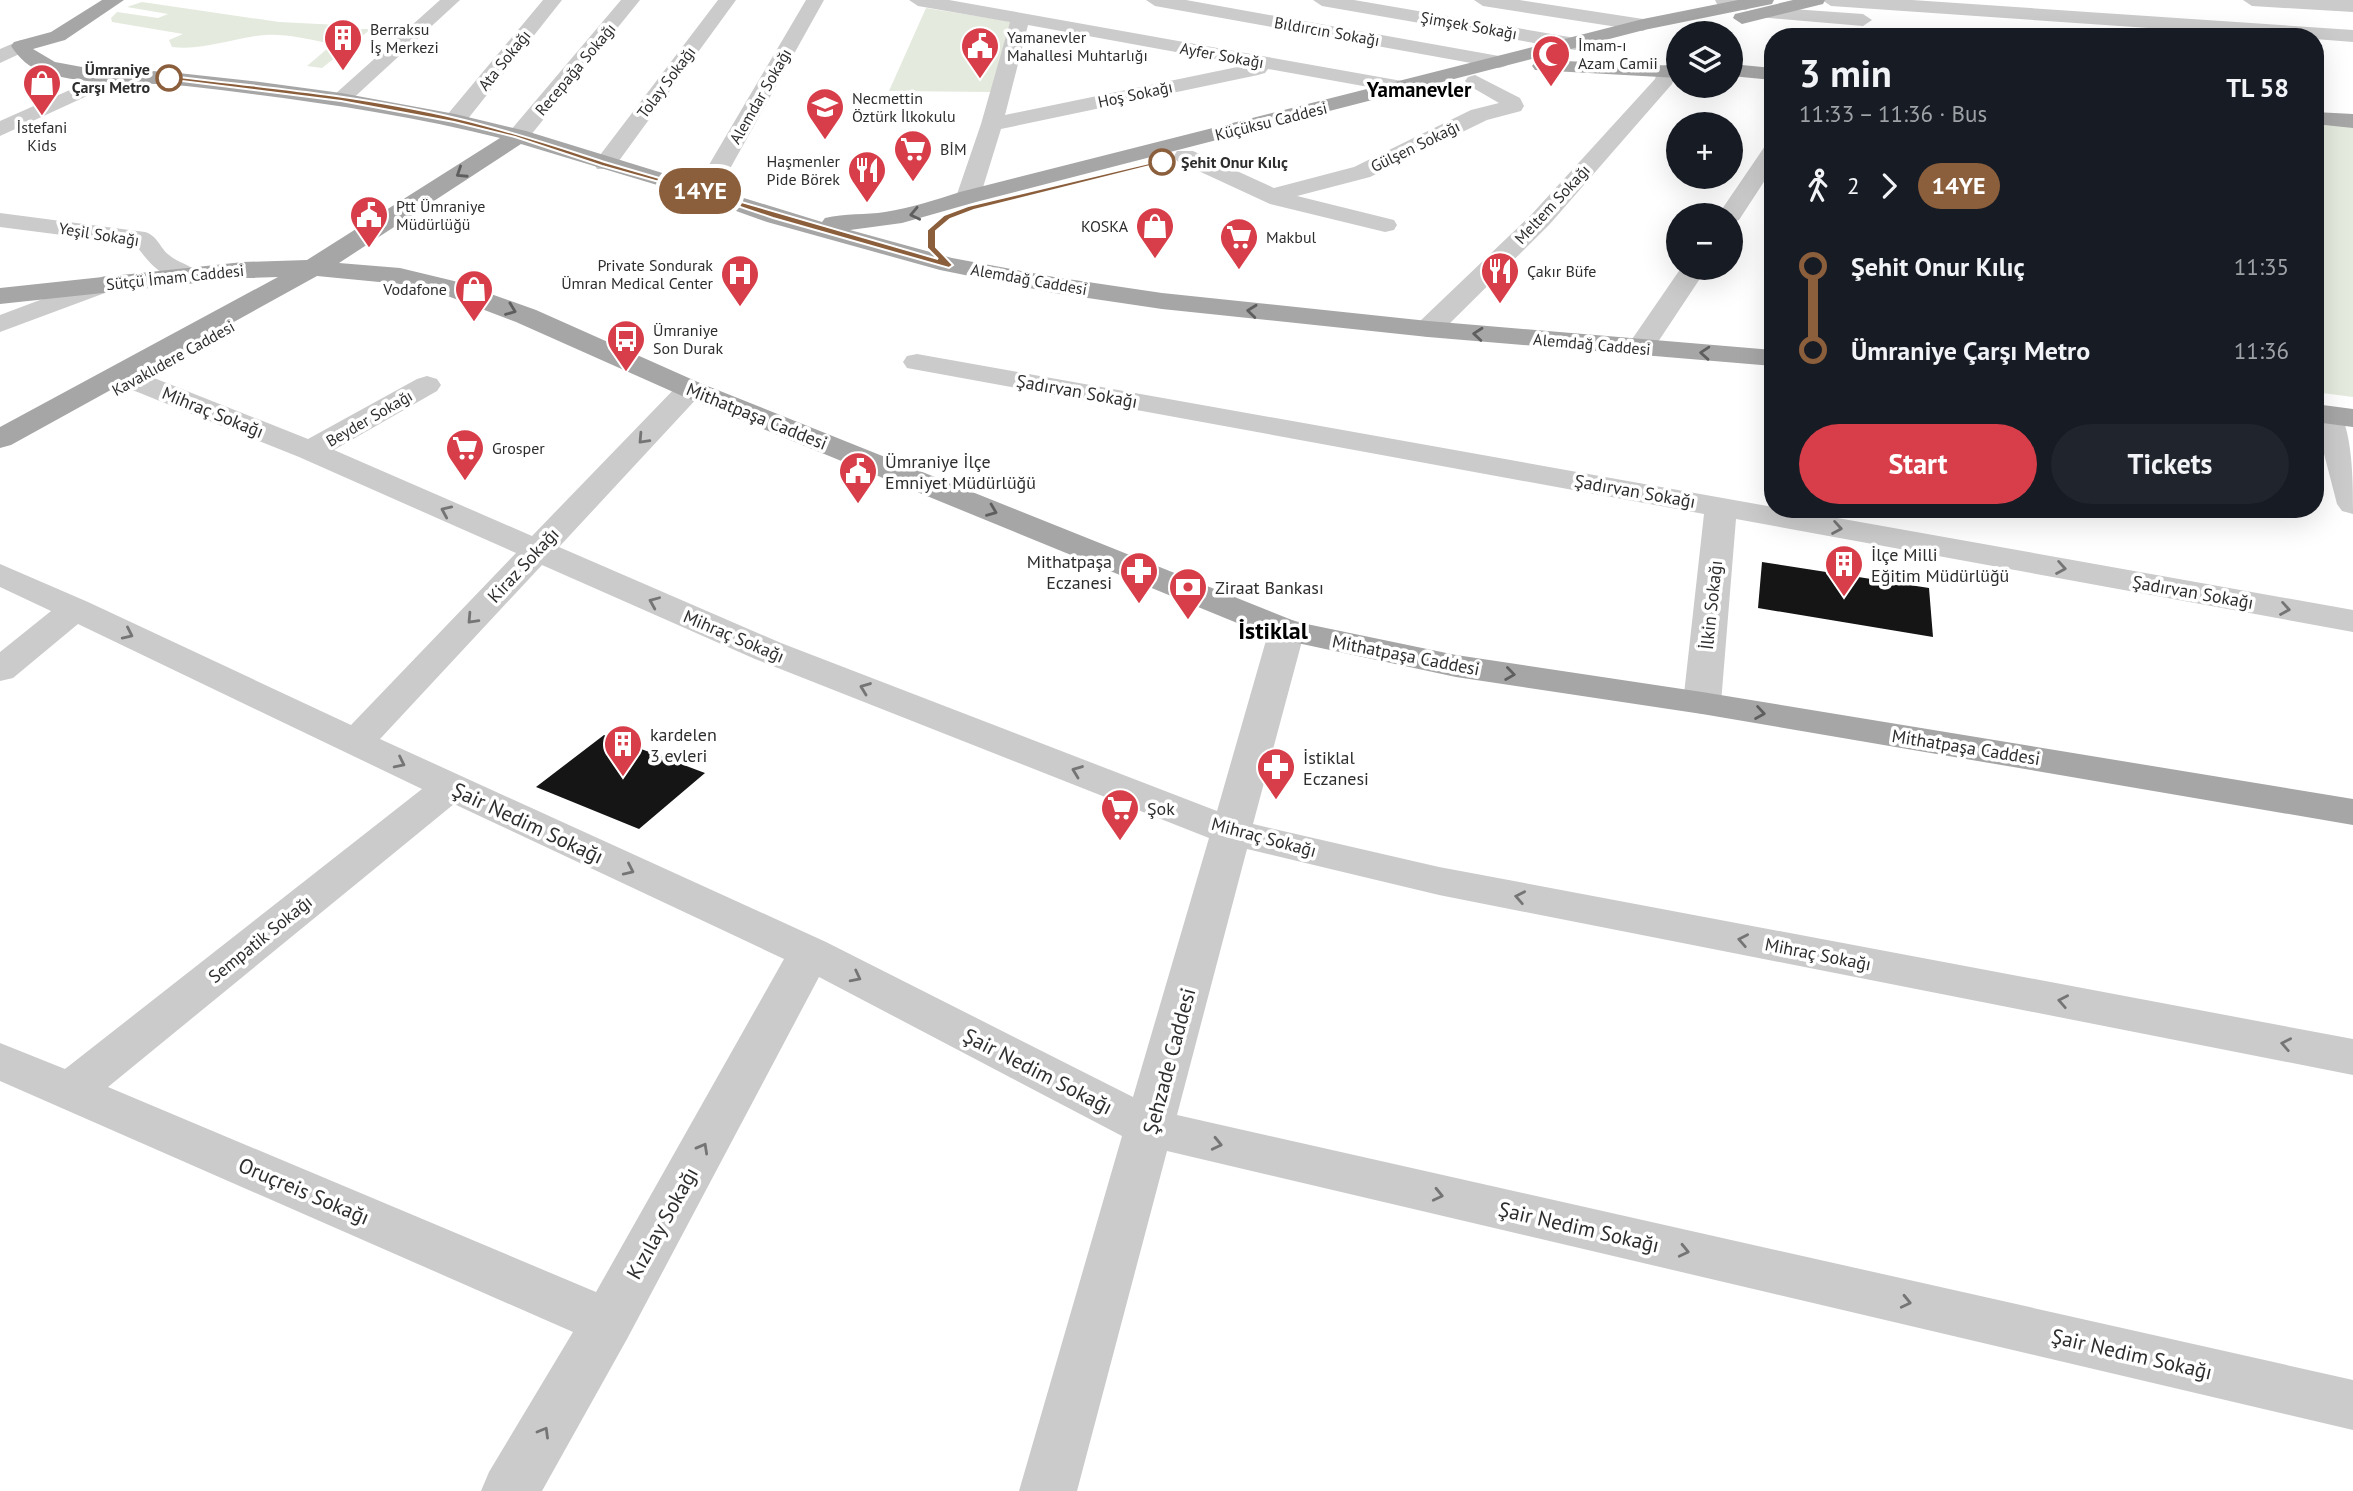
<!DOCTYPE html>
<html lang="en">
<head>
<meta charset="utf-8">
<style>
	body { margin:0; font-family:"PT Sans",sans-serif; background:#20242c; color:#f1f3f6; height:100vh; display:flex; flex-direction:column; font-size:26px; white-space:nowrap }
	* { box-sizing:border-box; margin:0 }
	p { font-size:23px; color:#9ea1a6 }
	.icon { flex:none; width:38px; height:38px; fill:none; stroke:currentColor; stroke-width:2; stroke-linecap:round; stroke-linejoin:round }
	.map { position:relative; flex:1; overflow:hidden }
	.sheet { position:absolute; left:1764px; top:28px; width:560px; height:490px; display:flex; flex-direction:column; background:#171b24; border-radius:28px; box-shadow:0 7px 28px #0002 }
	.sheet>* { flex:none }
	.badge { padding:0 14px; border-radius:23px; font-size:24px; line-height:46px }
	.controls { position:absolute; left:1666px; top:21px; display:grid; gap:14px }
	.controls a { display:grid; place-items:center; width:77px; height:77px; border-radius:50%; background:#171b24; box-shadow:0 7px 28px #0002; font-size:35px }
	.map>.badge { position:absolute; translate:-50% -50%; box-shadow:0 0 0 4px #fff }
	.legs { display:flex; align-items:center; gap:10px; height:77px; padding:0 35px; font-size:23px }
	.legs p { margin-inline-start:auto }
	.headline { display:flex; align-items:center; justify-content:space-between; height:119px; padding:0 35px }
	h1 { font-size:38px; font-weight:600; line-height:52px }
	.cta { display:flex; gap:14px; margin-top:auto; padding:14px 35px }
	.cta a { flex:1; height:80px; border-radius:42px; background:#d73e4a; color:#fff; font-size:28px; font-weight:600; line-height:80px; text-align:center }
	.cta a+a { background:#20242c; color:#f1f3f6 }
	ul { padding:0 35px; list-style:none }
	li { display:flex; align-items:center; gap:24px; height:84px; font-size:26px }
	li i { display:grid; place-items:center; width:10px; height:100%; margin:0 9px; background:currentColor }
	li i::after { content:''; width:18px; height:18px; margin:-9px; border:5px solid; border-radius:50%; background:#171b24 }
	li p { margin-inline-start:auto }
	li:first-child i { background:linear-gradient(#0000 50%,currentColor 0) }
	li:last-child i { background:linear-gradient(currentColor 50%,#0000 0) }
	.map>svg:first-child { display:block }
</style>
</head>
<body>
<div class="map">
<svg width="2353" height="1491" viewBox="0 0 2353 1491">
	<rect width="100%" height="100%" fill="#fff"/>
	<path fill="#e4eadd" d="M142 2 279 22 339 25 335 29H371L322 68 307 66 328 48 327 43C307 39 286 34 266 35 234 37 205 51 172 47L169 40 183 34 112 22 111 18 117 12 158 18 168 14 127 7Z
		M926 8 1014 22 991 92 889 91Z
		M2315 121 2353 125V397L2315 392Z"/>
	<path fill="#151515" d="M1762 562 1929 588 1933 637 1758 608Z
		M604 735 705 773 639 829 536 787Z"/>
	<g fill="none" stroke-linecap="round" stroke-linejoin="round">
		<path fill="#cbcbcb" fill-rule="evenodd" d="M440 0H460L348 103H334L330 99 334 95Z
			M543 0H562L463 125H447L444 120 447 115Z
			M621 0H640L526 141H510L507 136 510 131Z
			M718 0H736L613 169H597L594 164 597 159Z
			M806 0H824L717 192 713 197H697L693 192Z
			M909 0H949L1402 81 1409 83 1412 87 1409 91 1402 93 1268 69 1265 73 1258 75 1001 129 980 197 976 202H960L956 197 981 124 1010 22 918 6ZM1028 25 1247 65 1005 115Z
			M1146 0H1186L1499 56 1506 58 1509 62 1506 66 1499 68 1155 6Z
			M1313 0H1354L1575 38 1585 44 1575 50 1322 6Z
			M1474 0H1519L1643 19 1653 25 1643 31 1483 6Z
			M1715 0H1752L1755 4 1746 10 1717 4Z
			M1822 0H1912L2353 30V42L2315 39V37H2280L1831 6Z
			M2243 0H2353V12L2252 6Z
			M1765 7 1863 14 1872 20 1863 26 1758 17 1756 13Z
			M21 40 31 46 28 50 0 63V49Z
			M1666 65 1673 67 1676 71 1672 84 1549 225 1438 335 1428 337 1418 335 1414 329 1418 323 1531 215 1655 79 1659 67Z
			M117 69 124 71 127 75 124 79 0 136V121Z
			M1475 75 1520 98 1524 106 1521 111 1487 120 1370 177 1297 196 1394 220 1397 225 1394 230 1385 232 1270 204 1177 161 1174 156 1177 151H1193L1274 188 1354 167 1471 110 1499 103 1468 85 1465 81 1468 77Z
			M1773 144V168L1739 220 1731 222V215H1718L1765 146Z
			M0 213 145 232C158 236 159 247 169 255 178 263 191 264 198 274L194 279C169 286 149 264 136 245L132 244 0 227Z
			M1681 268H1707L1650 354 1640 356 1630 354 1626 348Z
			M104 276 113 278 117 284 113 290 0 332V315Z
			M917 354 1773 507V509H1787L2353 610V632L1736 519 1721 703 1715 711 1702 714 1689 711 1683 703 1704 514 907 368 903 362 907 356Z
			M116 367 144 374 308 439 417 379 427 376 437 379 441 385 437 391 334 450 532 536 680 383 690 380 700 383 704 389 700 395 559 547 781 643 1217 811 1269 630 1274 622 1287 619 1300 622 1305 630 1253 824 1439 867 2353 1039V1075L1439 895 1247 849 1177 1115 2353 1380V1430L1167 1151 1077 1491H1019L1122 1136 819 977 627 1339 542 1491H481L489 1472 573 1332 0 1081V1043L65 1069 422 789 78 624 13 678 0 681V652L51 611 0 587V564L88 602 351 725 516 553 299 457 125 387 106 382 102 376 106 370ZM542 565 755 659 1209 838 1133 1097 826 942 380 739ZM454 804 784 959 596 1292 108 1087Z
			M2329 406 2339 409C2353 438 2353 480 2353 514L2342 511 2337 504 2315 419 2319 409Z"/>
		<path fill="#a6a6a6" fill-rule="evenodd" d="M102 0H124L65 40 33 49 55 62 82 67 169 72 260 82 341 93 455 114 526 131 822 222 825 218C845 213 866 215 885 212 911 208 935 200 960 192L1643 19 1738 0H1774L1772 4 1644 30 976 202 902 223 850 230 952 258 1054 277 1162 293 1428 321 1773 350V366L1428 337 1162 309 1054 293 940 270 767 222 697 197 521 144 339 263 400 268 454 281 536 310 700 383 1297 622 1456 655 1702 692 2353 799V825L1702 714 1456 677 1274 638 680 395 516 322 445 295 400 284 317 276 11 445 0 448V427L278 277 243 278 0 304V288L243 262 307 260 500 138C397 112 291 98 186 86 140 81 88 87 43 72 28 67 20 59 11 46L14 42 51 32Z
			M1793 0H1825L1823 4 1742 24 1733 18 1735 14Z
			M1542 60 1678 66V78L1535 70 1532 66 1535 62Z
			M1731 64 1773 68V80L1731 76Z
			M2315 112 2353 114V128L2315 124Z
			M2315 404 2353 409V427L2315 422Z"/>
	</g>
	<defs><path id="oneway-chevron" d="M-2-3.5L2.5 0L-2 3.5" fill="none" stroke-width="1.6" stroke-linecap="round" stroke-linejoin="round" transform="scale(1.75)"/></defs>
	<g stroke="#5e5e5e">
		<use href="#oneway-chevron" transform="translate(461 173) rotate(147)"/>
		<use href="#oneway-chevron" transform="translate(915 214) rotate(168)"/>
		<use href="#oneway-chevron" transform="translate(511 310) rotate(21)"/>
		<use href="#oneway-chevron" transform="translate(1252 311) rotate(-174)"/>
		<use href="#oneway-chevron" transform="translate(1478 334) rotate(-175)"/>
		<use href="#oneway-chevron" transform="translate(1705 353) rotate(-176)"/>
		<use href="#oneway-chevron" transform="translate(992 511) rotate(22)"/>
		<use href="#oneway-chevron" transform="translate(1510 674) rotate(8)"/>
		<use href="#oneway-chevron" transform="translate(1760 713) rotate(9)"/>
	</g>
	<g stroke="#757575">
		<use href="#oneway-chevron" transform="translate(643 439) rotate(133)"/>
		<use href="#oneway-chevron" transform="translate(446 511) rotate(-156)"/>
		<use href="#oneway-chevron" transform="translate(1837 528) rotate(10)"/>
		<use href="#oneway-chevron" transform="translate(2061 568) rotate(10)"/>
		<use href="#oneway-chevron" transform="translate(654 602) rotate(-157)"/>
		<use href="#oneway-chevron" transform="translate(2285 609) rotate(10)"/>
		<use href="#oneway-chevron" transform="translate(472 619) rotate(133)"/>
		<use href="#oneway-chevron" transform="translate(128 634) rotate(25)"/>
		<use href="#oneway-chevron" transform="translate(865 688) rotate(-159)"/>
		<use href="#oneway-chevron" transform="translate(400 763) rotate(26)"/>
		<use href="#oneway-chevron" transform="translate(1077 771) rotate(-159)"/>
		<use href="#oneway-chevron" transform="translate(629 870) rotate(25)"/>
		<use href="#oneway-chevron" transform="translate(1520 897) rotate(-169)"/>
		<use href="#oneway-chevron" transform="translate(1743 940) rotate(-169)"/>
		<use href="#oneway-chevron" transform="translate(856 977) rotate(27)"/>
		<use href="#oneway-chevron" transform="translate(2063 1001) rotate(-169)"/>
		<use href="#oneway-chevron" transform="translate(2286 1044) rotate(-169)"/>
		<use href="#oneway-chevron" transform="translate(1217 1144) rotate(13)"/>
		<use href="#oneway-chevron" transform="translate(703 1148) rotate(-61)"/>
		<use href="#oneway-chevron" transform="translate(1438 1195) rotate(13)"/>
		<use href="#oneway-chevron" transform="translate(1684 1251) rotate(13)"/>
		<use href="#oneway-chevron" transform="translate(1906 1302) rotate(13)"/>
		<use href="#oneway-chevron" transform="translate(544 1432) rotate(-60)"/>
	</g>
	<path fill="#8b5e3c" stroke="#fff" stroke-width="2" d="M169 76C265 87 362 96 456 118 508 130 558 147 608 163 718 195 828 228 938 259L927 248V230L944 215 968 206 1162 160 1166 162 974 210 950 219 936 231V247L953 265 949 268 773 218 702 194 602 166 515 137 454 122 341 101 166 79Z"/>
	<defs>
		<symbol id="building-pin" viewBox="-11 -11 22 30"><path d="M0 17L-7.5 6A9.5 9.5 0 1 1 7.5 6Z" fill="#d73e4a" stroke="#fff"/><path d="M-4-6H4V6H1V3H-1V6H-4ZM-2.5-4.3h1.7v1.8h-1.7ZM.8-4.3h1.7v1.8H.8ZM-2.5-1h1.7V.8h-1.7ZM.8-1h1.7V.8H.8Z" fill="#fff"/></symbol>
		<symbol id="civic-pin" viewBox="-11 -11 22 30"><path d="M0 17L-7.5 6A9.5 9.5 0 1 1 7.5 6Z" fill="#d73e4a" stroke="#fff"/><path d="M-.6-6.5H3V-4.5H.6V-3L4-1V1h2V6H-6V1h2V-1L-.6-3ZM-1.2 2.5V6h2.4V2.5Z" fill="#fff"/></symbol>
		<symbol id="mosque-pin" viewBox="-11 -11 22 30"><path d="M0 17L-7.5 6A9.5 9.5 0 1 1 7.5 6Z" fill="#d73e4a" stroke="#fff"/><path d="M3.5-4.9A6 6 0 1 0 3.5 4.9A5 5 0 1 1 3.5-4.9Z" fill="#fff"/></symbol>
		<symbol id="shop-pin" viewBox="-11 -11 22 30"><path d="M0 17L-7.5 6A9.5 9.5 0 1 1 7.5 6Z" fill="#d73e4a" stroke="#fff"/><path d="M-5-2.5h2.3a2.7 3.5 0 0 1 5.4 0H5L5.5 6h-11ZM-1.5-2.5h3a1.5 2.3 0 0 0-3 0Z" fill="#fff"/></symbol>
		<symbol id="school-pin" viewBox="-11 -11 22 30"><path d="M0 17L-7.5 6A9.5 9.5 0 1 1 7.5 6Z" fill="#d73e4a" stroke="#fff"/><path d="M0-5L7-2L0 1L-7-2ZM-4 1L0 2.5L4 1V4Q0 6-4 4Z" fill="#fff"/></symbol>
		<symbol id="supermarket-pin" viewBox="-11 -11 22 30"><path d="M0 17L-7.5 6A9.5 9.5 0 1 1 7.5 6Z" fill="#d73e4a" stroke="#fff"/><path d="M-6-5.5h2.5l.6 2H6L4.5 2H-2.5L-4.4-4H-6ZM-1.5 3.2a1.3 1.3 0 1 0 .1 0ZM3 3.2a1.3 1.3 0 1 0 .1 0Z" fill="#fff"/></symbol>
		<symbol id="restaurant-pin" viewBox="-11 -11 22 30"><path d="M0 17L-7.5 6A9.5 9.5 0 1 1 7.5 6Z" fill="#d73e4a" stroke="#fff"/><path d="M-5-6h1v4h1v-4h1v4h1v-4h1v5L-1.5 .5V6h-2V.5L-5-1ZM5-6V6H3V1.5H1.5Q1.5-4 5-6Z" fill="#fff"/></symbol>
		<symbol id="hospital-pin" viewBox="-11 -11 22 30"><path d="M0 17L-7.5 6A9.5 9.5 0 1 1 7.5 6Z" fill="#d73e4a" stroke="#fff"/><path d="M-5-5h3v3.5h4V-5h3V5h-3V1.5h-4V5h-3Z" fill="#fff"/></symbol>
		<symbol id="bus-pin" viewBox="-11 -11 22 30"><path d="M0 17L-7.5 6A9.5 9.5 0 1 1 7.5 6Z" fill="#d73e4a" stroke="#fff"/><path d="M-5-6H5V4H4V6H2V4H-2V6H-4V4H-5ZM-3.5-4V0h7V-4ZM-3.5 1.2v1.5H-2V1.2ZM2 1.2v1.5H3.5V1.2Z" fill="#fff"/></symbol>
		<symbol id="pharmacy-pin" viewBox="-11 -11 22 30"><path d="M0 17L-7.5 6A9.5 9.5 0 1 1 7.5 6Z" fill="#d73e4a" stroke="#fff"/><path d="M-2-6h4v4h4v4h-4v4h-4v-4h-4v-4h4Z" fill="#fff"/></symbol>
		<symbol id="bank-pin" viewBox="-11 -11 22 30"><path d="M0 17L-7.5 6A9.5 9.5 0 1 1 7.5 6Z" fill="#d73e4a" stroke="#fff"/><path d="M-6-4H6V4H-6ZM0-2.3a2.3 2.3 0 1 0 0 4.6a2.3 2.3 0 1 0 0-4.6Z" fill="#fff"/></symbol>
	</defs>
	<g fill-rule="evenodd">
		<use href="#building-pin" x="321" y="16" width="44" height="60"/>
		<use href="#civic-pin" x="958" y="24" width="44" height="60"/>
		<use href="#mosque-pin" x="1529" y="32" width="44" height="60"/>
		<use href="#shop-pin" x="20" y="61" width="44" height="60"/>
		<use href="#school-pin" x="803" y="85" width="44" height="60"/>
		<use href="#supermarket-pin" x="891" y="127" width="44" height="60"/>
		<use href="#restaurant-pin" x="845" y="148" width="44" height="60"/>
		<use href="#civic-pin" x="347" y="193" width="44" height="60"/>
		<use href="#shop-pin" x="1133" y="204" width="44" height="60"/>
		<use href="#supermarket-pin" x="1217" y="215" width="44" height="60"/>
		<use href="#restaurant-pin" x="1478" y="249" width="44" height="60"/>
		<use href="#hospital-pin" x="718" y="252" width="44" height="60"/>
		<use href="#shop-pin" x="452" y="267" width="44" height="60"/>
		<use href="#bus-pin" x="604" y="317" width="44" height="60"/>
		<use href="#supermarket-pin" x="443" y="426" width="44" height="60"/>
		<use href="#civic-pin" x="836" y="449" width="44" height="60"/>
		<use href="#building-pin" x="1822" y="542" width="44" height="60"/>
		<use href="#pharmacy-pin" x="1117" y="549" width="44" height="60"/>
		<use href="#bank-pin" x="1166" y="565" width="44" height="60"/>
		<use href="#building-pin" x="601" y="722" width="44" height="60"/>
		<use href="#pharmacy-pin" x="1254" y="745" width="44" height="60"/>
		<use href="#supermarket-pin" x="1098" y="786" width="44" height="60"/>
	</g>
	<g fill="#fff" stroke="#8b5e3c" stroke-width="3.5">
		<circle cx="169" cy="78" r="12"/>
		<circle cx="1162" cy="162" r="12"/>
	</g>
	<g text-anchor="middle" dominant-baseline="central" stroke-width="7" stroke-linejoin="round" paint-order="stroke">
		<g font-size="16" fill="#2e2e2e" stroke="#fff">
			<text transform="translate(1469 25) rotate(10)">Şimşek Sokağı</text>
			<text transform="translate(1327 31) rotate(10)">Bıldırcın Sokağı</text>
			<text transform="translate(1222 55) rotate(10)">Ayfer Sokağı</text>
			<text transform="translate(504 60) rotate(-51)">Ata Sokağı</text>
			<text transform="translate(575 69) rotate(-50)">Recepağa Sokağı</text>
			<text transform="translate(666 82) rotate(-53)">Tolay Sokağı</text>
			<text transform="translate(1135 94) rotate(-12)">Hoş Sokağı</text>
			<text transform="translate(760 96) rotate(-60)">Alemdar Sokağı</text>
			<text transform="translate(1271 121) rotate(-14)">Küçüksu Caddesi</text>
			<text transform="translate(1415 146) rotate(-26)">Gülşen Sokağı</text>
			<text transform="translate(1552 204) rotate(-47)">Meltem Sokağı</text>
			<text transform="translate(99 234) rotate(9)">Yeşil Sokağı</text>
			<text transform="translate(175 277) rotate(-6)">Sütçü İmam Caddesi</text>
			<text transform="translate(1029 279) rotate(10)">Alemdağ Caddesi</text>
			<text transform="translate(1592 344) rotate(5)">Alemdağ Caddesi</text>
			<text transform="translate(173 358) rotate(-29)">Kavaklıdere Caddesi</text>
			<text transform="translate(369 418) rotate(-30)">Beyder Sokağı</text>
		</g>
		<g font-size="16" fill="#2e2e2e" stroke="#fff" text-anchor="start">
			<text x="370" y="29">Berraksu<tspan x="370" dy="18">İş Merkezi</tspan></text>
			<text x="1007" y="37">Yamanevler<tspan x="1007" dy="18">Mahallesi Muhtarlığı</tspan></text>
			<text x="1578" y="45">İmam-ı<tspan x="1578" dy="18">Azam Camii</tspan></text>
			<text x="852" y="98">Necmettin<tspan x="852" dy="18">Öztürk İlkokulu</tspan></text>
			<text x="42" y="127" text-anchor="middle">İstefani<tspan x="42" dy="18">Kids</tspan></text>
			<text x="940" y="149">BİM</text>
			<text x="840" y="161" text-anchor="end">Haşmenler<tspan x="840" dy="18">Pide Börek</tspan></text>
			<text x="396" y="206">Ptt Ümraniye<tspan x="396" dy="18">Müdürlüğü</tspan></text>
			<text x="1128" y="226" text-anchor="end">KOSKA</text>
			<text x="1266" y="237">Makbul</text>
			<text x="713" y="265" text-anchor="end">Private Sondurak<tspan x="713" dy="18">Ümran Medical Center</tspan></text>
			<text x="1527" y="271">Çakır Büfe</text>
			<text x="447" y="289" text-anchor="end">Vodafone</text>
			<text x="653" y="330">Ümraniye<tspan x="653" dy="18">Son Durak</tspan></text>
			<text x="492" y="448">Grosper</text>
		</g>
		<g font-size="16" font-weight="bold" fill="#2e2e2e" stroke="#fff" text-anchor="end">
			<text x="150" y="69">Ümraniye<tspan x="150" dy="18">Çarşı Metro</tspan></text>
			<text x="1181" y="162" text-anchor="start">Şehit Onur Kılıç</text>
		</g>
		<g font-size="18" fill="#2e2e2e" stroke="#fff">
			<text transform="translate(1077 391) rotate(10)">Şadırvan Sokağı</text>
			<text transform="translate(213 412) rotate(22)">Mihraç Sokağı</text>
			<text transform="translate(757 416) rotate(22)">Mithatpaşa Caddesi</text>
			<text transform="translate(1635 491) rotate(10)">Şadırvan Sokağı</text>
			<text transform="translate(523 565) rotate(-47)">Kiraz Sokağı</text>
			<text transform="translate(2193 592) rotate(10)">Şadırvan Sokağı</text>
			<text transform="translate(1711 605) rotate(-84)">İlkin Sokağı</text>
			<text transform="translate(734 636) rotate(23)">Mihraç Sokağı</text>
			<text transform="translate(1406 655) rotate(11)">Mithatpaşa Caddesi</text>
			<text transform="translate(1966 747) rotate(9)">Mithatpaşa Caddesi</text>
			<text transform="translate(1264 837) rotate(15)">Mihraç Sokağı</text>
			<text transform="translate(260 939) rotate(-39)">Sempatik Sokağı</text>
			<text transform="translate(1818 954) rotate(11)">Mihraç Sokağı</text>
		</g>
		<g font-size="18" fill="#2e2e2e" stroke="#fff" text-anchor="start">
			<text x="885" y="461">Ümraniye İlçe<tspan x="885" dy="21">Emniyet Müdürlüğü</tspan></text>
			<text x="1871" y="554">İlçe Milli<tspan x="1871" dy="21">Eğitim Müdürlüğü</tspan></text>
			<text x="1112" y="561" text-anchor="end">Mithatpaşa<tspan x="1112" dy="21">Eczanesi</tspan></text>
			<text x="1215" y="587">Ziraat Bankası</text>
			<text x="650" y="734">kardelen<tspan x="650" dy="21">3 evleri</tspan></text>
			<text x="1303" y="757">İstiklal<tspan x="1303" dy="21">Eczanesi</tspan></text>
			<text x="1147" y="808">Şok</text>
		</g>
		<g font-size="21" font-weight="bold" fill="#000" stroke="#fff">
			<text x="1419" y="89">Yamanevler</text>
		</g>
		<g font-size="21" fill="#2e2e2e" stroke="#fff">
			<text transform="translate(528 823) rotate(25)">Şair Nedim Sokağı</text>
			<text transform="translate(1169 1061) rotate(-75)">Şehzade Caddesi</text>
			<text transform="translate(1038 1071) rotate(27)">Şair Nedim Sokağı</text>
			<text transform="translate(304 1191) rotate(23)">Oruçreis Sokağı</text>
			<text transform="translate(662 1223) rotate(-61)">Kızılay Sokağı</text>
			<text transform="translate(1579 1227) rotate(13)">Şair Nedim Sokağı</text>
			<text transform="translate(2132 1354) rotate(13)">Şair Nedim Sokağı</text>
		</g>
		<g font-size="24" font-weight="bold" fill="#000" stroke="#fff">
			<text x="1273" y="630">İstiklal</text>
		</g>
	</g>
</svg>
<div class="controls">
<a><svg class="icon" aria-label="layers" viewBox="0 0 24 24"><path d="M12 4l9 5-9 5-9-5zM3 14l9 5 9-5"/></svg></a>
<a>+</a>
<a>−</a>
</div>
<b class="badge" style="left:700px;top:191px;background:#8b5e3c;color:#fff">14YE</b>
<section class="sheet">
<div class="headline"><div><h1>3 min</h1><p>11:33 – 11:36 · Bus</p></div><b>TL 58</b></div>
<div class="legs"><svg class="icon" aria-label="walk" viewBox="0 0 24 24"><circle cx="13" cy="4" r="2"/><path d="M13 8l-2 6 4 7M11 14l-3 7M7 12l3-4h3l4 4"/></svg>2<svg class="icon" aria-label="forward" viewBox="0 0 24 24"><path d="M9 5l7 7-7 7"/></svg><b class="badge" style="background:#8b5e3c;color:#fff">14YE</b></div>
<ul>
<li><i style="color:#8b5e3c"></i><b>Şehit Onur Kılıç</b><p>11:35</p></li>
<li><i style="color:#8b5e3c"></i><b>Ümraniye Çarşı Metro</b><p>11:36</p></li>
</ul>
<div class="cta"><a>Start</a><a>Tickets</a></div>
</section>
</div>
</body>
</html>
